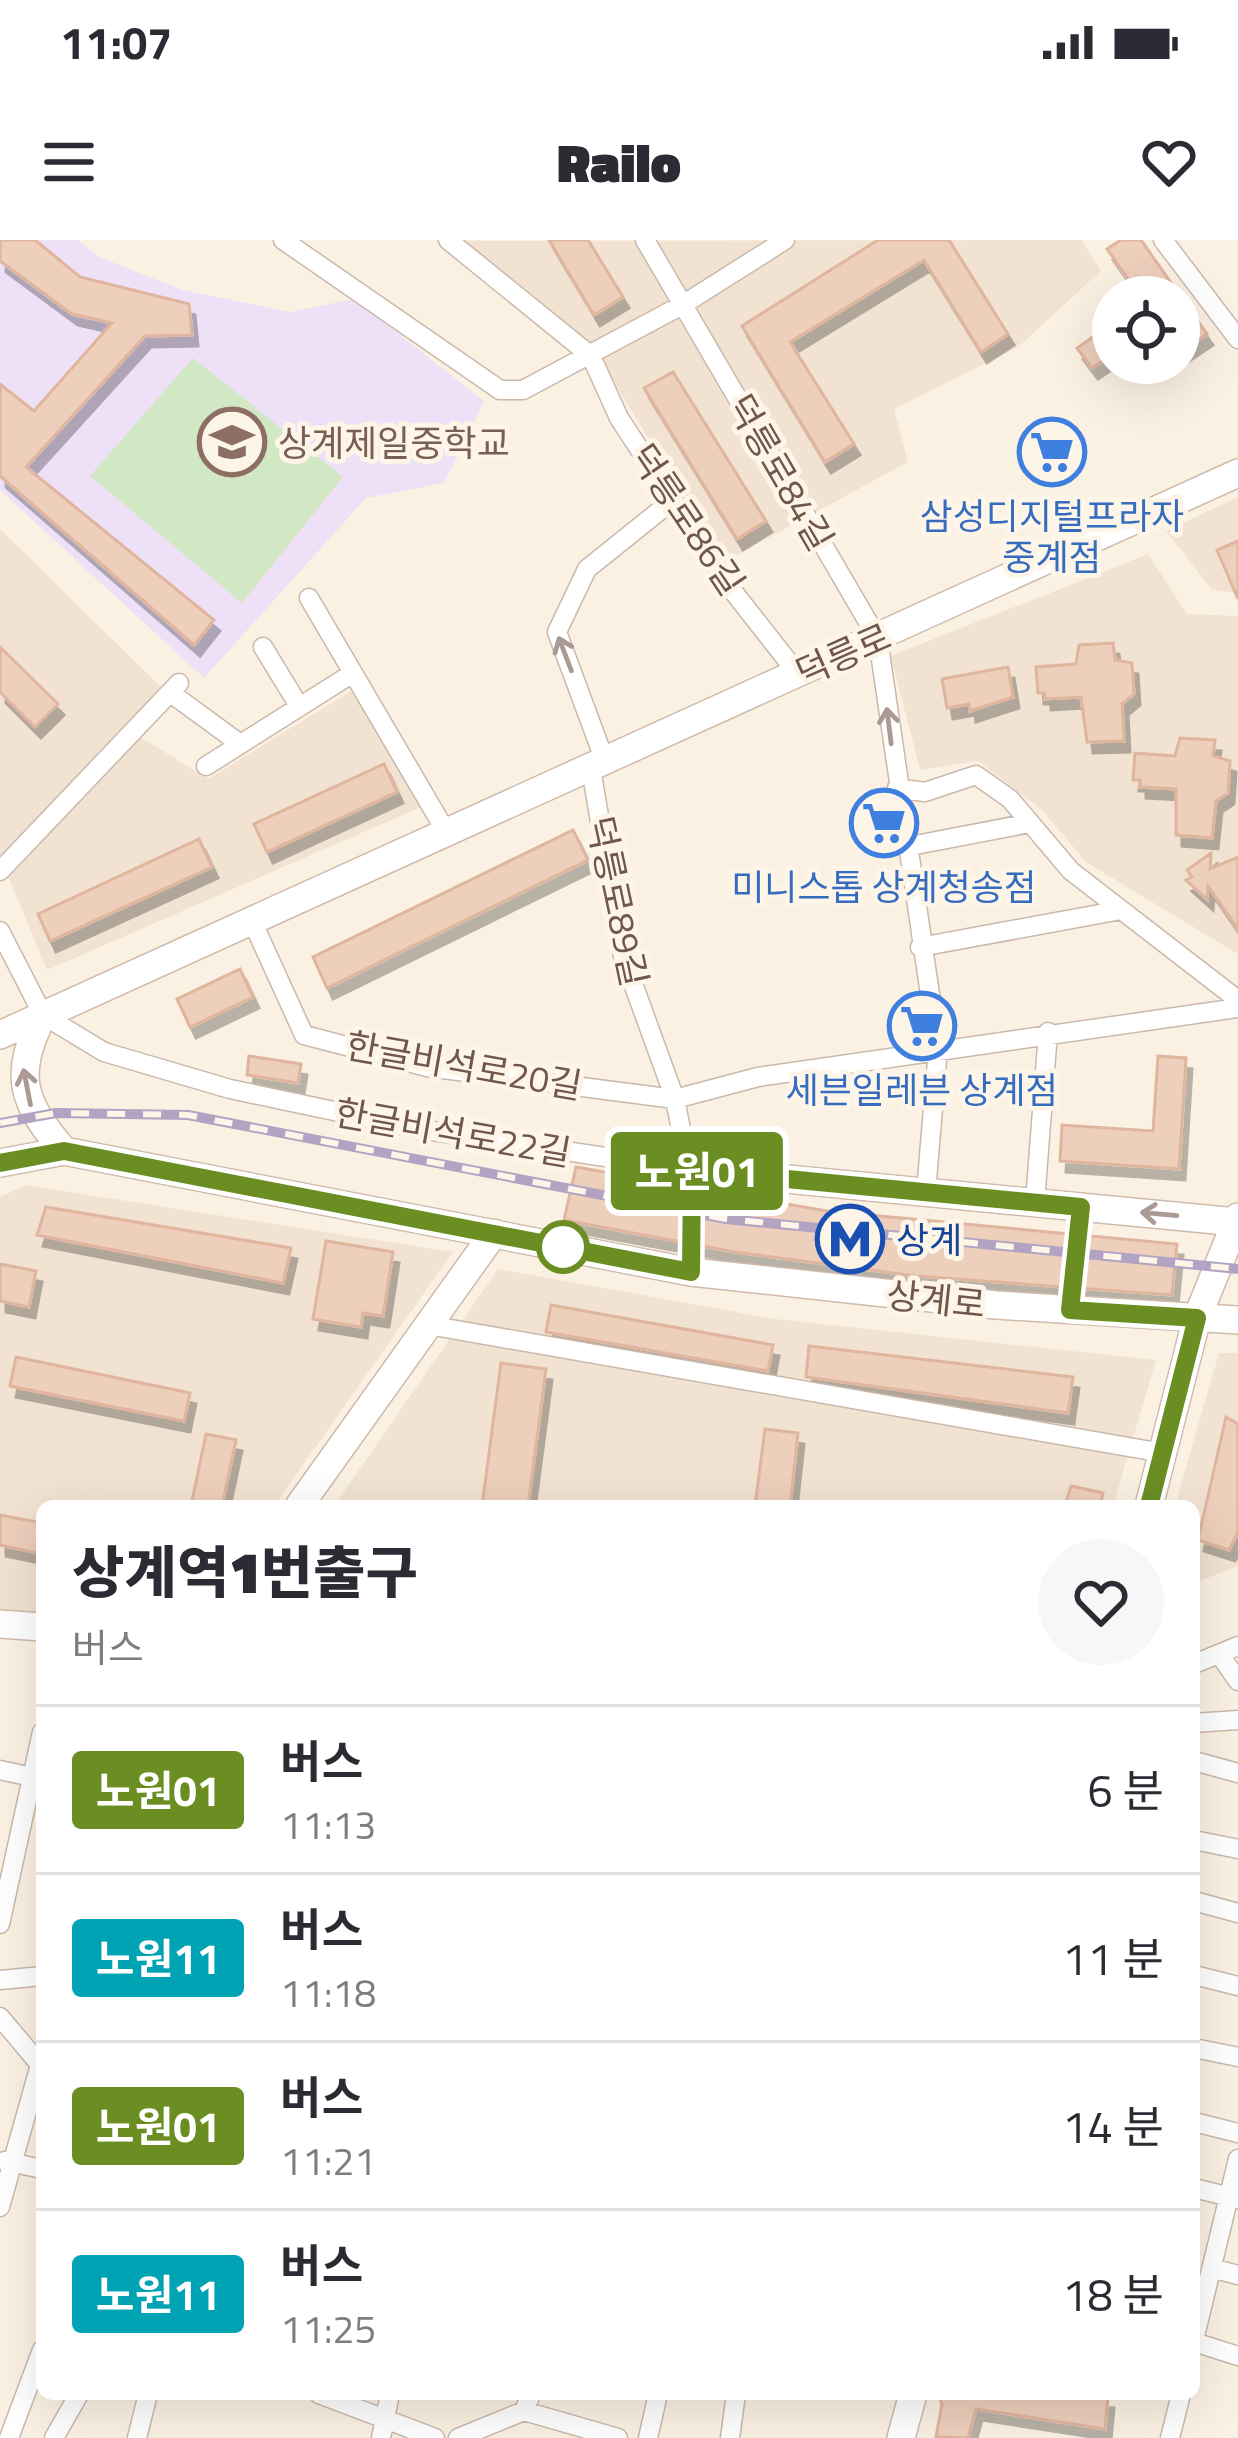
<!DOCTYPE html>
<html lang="ko">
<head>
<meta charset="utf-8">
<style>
	body { margin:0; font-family:"Titillium Web","Noto Sans KR",sans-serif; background:#f7f7f7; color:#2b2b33; height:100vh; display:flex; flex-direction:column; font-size:45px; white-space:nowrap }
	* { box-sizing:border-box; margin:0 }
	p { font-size:39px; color:#7c7c81 }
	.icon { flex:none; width:66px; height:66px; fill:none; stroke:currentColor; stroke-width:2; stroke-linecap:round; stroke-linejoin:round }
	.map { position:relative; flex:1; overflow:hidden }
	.details { position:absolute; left:36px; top:1260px; width:1164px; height:900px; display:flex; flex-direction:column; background:#fff; border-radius:18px; box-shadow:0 12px 48px #0002 }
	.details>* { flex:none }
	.badge { padding:0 24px; border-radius:9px; font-size:42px; line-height:78px }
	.buttons { position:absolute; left:1092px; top:36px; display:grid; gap:24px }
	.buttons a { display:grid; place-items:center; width:108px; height:108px; border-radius:50%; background:#fff; box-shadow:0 12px 48px #0002; font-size:60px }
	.map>.badge { position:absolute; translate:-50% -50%; box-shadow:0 0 0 6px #fff }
	.round { display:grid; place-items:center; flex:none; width:126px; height:126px; border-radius:63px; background:#f7f7f7 }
	.headline { display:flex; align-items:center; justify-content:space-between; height:204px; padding:0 36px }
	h1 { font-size:57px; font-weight:800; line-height:90px }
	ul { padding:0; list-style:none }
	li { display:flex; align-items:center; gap:36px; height:168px; padding:0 36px; border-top:3px solid #e1e1e2 }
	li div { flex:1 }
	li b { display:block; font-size:45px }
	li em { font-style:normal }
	li .badge { min-width:132px; font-weight:700; text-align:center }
	.status { display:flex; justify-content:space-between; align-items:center; height:84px; padding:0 60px; background:#fff; direction:ltr }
	.status svg { height:33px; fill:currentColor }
	header { display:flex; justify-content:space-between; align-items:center; height:156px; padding:0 36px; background:#fff; font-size:54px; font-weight:800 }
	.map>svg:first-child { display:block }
</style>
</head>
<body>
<div class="status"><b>11:07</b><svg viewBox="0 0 49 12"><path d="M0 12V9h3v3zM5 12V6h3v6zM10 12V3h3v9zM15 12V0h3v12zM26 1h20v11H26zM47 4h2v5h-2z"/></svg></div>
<header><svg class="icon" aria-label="menu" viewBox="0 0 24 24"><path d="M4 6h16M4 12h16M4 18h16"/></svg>Railo<svg class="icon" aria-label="heart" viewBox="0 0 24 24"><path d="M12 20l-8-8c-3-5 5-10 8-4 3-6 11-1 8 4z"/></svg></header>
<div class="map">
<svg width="1238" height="2198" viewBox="0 0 1238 2198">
	<defs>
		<filter id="shadow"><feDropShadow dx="6" dy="11" stdDeviation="0" flood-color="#0004"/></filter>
	</defs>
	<rect width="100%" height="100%" fill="#fbf1e3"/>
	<path fill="#f2e2d2" d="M1081 0 1101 31 1018 107 894 169 908 222 724 322 589 101 464 1Z
		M1238 257V353L1212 350 1166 291Z
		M0 289 173 459 139 496 208 539 353 450 421 567 47 730 0 617Z
		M1148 314 1187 374 1238 376V714L1086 622 1041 569 978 521 920 530 891 416Z
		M25 945 453 1012 274 1266H42V1374L0 1369V957Z
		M498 1029 775 1079 1156 1120 1113 1266H334Z
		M1219 1113H1238V1326L1194 1343V1266H1175Z"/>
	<path fill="#eee0f7" d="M0 0H78L99 17 183 50 290 72 354 59 484 161 444 243 366 258 204 438 0 250Z"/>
	<path fill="#d2e7c3" d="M193 118 343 237 242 363 90 236Z"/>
	<path fill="#eecfbc" stroke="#e0b59e" stroke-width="3" filter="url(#shadow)" d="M0 0H35L80 37 189 64 192 95 145 96 26 227 214 380 194 405 0 236V144L34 171 112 83 72 74 0 21Z
		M549 0H588L623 57 594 75Z
		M878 0H949L1008 94 981 112 924 20 790 102 854 204 825 222 742 86Z
		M1121 0H1141L1207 94 1179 113V57H1141L1107 9Z
		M1113 83V114L1092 128 1077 108Z
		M673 132 766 281 737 299 644 148Z
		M1238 301V359L1217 310Z
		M1113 403 1115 420 1132 423 1134 454 1122 464 1124 501 1087 502 1081 457 1045 459V453H1038L1036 427 1076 424 1079 405Z
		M0 407 58 464 35 487 0 452Z
		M1008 427 1013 457 970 471 969 464 947 468 942 439Z
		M1180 498 1215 500 1213 516 1230 521 1228 553 1216 561 1212 598 1176 595V549L1140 547V540H1133L1135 513 1175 516Z
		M384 524 397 552 267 612 254 584Z
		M573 590 588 620 327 748 313 717Z
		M199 599 212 627 50 701 38 674Z
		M1211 613 1210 629 1238 617V689L1208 646 1207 659 1186 640 1192 637 1187 630Z
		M240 729 253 757 190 787 177 759Z
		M249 816 301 824 298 843 247 835Z
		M1158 816 1186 818 1179 929 1060 921 1062 885 1153 891Z
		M576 927 678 945 689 959 705 950 827 971 1177 1004 1172 1055 916 1036 735 1012 564 980Z
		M46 967 291 1008 283 1043 37 995Z
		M326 1001 393 1012 383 1076 363 1073 361 1087 313 1079Z
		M0 1024 36 1031 29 1067 0 1061Z
		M551 1065 773 1105 768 1131 546 1092Z
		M809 1106 1073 1137 1068 1173 806 1137Z
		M16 1117 190 1153 184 1181 10 1146Z
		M501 1123 546 1129 528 1266H482Z
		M1226 1177 1238 1184V1292L1229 1310 1198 1300Z
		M765 1189 798 1193 790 1266H755Z
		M206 1194 236 1200 222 1266H191Z
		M1071 1246 1103 1253 1100 1266H1065Z
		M0 1275 42 1283V1314L0 1305Z
		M938 2154 1108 2157 1105 2189 976 2169 968 2198 936 2197 942 2164Z"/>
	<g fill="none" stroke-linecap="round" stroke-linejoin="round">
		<path stroke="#d8cabd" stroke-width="18" stroke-dasharray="18 9" stroke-linecap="butt" d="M692 1007V946
			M1072 1050 1078 992"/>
		<defs>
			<path id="street" d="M283 0 500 150H523L684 64 785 0
				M448 0 591 116 619 178 732 350 798 434
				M645 0 878 399 938 809 926 952
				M1163 0 1238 99
				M309 358 448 595
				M263 407 299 466
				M172 454 239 503
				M606 524 557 392 587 329 673 260
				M206 526 353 433
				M591 529 623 716 675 859 692 946
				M897 548 925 552 976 535 1010 559 1071 631 1238 760
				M905 607 1030 583
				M0 631 179 443
				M253 683 304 795 427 827 675 859 758 837 1238 768
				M0 691 43 775 104 812 230 849 419 889 692 930
				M920 707 1121 670
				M1035 962 1048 792
				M428 1085 1163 1213
				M1219 1414 1238 1441
				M1194 1424 1238 1406
				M1194 1483 1238 1480
				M1194 1521 1238 1533
				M0 1530 32 1537
				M1194 1600 1238 1609
				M1194 1661 1238 1673
				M0 1684 42 1492
				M1194 1735 1238 1746
				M0 1740 42 1736
				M0 1777 42 1827
				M1194 1808 1238 1817
				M1194 1882 1238 1893
				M5 1921 42 1929
				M1194 1948 1238 1959
				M0 1967 40 1825
				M1212 2028 1238 2035
				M1194 2100 1238 1919
				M1194 2102 1238 2116
				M319 2154 435 2198
				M524 2171 618 2198
				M9 2198 42 2110
				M54 2198 79 2154
				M137 2198 148 2154
				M381 2198 390 2154
				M458 2198 524 2171 531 2154
				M648 2198 658 2154
				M730 2198 736 2154
				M1170 2198 1181 2154"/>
			<path id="secondary" d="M43 775C13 835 21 861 64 911
				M0 795 1238 233
				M0 923 64 911 691 1032 996 1065 1238 1080
				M692 930 1237 982
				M299 1266 494 993
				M1149 1266 1197 1078 1238 977
				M0 1384 42 1387
				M901 2198 913 2154"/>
		</defs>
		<use href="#street" stroke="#cbb8aa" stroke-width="21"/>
		<use href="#secondary" stroke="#d0baab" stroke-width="30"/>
		<use href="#street" stroke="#fff" stroke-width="18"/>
		<use href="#secondary" stroke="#fff" stroke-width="27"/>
		<defs>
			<path id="rail" d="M0 883 56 873 188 875 726 979 1238 1029"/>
		</defs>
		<use href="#rail" stroke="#b3a3c3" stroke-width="10"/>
		<use href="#rail" stroke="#fef5e9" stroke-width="6" stroke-dasharray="18" stroke-linecap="butt"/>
	</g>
	<defs><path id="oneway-shaft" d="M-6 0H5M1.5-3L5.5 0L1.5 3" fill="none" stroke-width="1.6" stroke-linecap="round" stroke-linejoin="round" transform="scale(3)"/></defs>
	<g stroke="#aa9a93">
		<use href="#oneway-shaft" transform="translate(565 414) rotate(-111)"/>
		<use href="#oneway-shaft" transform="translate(889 486) rotate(-97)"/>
		<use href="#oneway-shaft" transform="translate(27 847) rotate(-101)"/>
		<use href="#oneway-shaft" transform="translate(1159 974) rotate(-175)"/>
	</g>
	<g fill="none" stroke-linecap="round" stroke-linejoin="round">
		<defs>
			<path id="line" d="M0 923 64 911 691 1032 692 930 1081 967 1070 1070 1197 1078 1149 1266"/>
		</defs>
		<use href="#line" stroke="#fff" stroke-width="27"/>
		<use href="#line" stroke="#6b8e23" stroke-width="18"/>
	</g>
	<defs>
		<symbol id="school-ring" viewBox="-11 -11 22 22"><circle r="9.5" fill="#fef5e9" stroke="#8d6e63" stroke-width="1.5"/><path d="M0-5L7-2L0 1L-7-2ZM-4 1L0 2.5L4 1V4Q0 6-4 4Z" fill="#8d6e63"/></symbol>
		<symbol id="supermarket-ring" viewBox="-11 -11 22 22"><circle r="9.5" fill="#fef5e9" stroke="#3f7fe0" stroke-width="1.5"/><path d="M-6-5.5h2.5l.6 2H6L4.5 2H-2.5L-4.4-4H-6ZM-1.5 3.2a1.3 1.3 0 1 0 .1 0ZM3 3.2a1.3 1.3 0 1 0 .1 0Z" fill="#3f7fe0"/></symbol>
		<symbol id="metro-ring" viewBox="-11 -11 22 22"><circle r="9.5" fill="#fef5e9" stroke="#1a4fb4" stroke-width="1.5"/><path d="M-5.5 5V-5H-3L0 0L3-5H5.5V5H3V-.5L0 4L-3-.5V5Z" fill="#1a4fb4"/></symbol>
	</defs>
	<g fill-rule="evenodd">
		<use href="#school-ring" x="194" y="164" width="76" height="76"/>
		<use href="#supermarket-ring" x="1014" y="174" width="76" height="76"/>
		<use href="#supermarket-ring" x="846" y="545" width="76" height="76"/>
		<use href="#supermarket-ring" x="884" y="748" width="76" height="76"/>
		<use href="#metro-ring" x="812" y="961" width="76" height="76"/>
	</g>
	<circle fill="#fff" stroke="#6b8e23" stroke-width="6" cx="563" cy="1007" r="24"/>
	<g text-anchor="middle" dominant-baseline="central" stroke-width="10" stroke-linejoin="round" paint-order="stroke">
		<g font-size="36" fill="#785e54" stroke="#fef5e9" text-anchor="start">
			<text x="278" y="202">상계제일중학교</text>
		</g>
		<g font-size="36" fill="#71574b" stroke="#fef5e9">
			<text transform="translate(781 232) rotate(60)">덕릉로84길</text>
			<text transform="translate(688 279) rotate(56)">덕릉로86길</text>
			<text transform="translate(843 414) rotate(-24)">덕릉로</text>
			<text transform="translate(618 661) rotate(78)">덕릉로89길</text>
			<text transform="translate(464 825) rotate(10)">한글비석로20길</text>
			<text transform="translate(453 892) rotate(10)">한글비석로22길</text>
			<text transform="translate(936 1059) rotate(6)">상계로</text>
		</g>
		<g font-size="36" fill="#366cbe" stroke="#fef5e9">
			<text x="1052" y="275">삼성디지털프라자<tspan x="1052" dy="41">중계점</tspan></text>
			<text x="884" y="646">미니스톱 상계청송점</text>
			<text x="922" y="849">세븐일레븐 상계점</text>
		</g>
		<g font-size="36" fill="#164399" stroke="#fef5e9" text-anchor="start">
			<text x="896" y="999">상계</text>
		</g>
	</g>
</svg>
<div class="buttons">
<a><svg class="icon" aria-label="locate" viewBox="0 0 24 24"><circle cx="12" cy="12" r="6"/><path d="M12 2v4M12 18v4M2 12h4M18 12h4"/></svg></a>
</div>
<b class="badge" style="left:697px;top:931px;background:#6b8e23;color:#fff">노원01</b>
<section class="details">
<div class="headline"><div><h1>상계역1번출구</h1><p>버스</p></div><a class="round"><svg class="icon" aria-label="heart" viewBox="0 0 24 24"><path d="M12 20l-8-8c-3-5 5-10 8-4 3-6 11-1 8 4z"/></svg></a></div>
<ul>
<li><span class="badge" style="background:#6b8e23;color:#fff">노원01</span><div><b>버스</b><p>11:13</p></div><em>6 분</em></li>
<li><span class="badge" style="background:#00a3b4;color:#fff">노원11</span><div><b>버스</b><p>11:18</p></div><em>11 분</em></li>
<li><span class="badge" style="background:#6b8e23;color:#fff">노원01</span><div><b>버스</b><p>11:21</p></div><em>14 분</em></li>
<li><span class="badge" style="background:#00a3b4;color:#fff">노원11</span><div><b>버스</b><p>11:25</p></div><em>18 분</em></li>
</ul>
</section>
</div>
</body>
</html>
